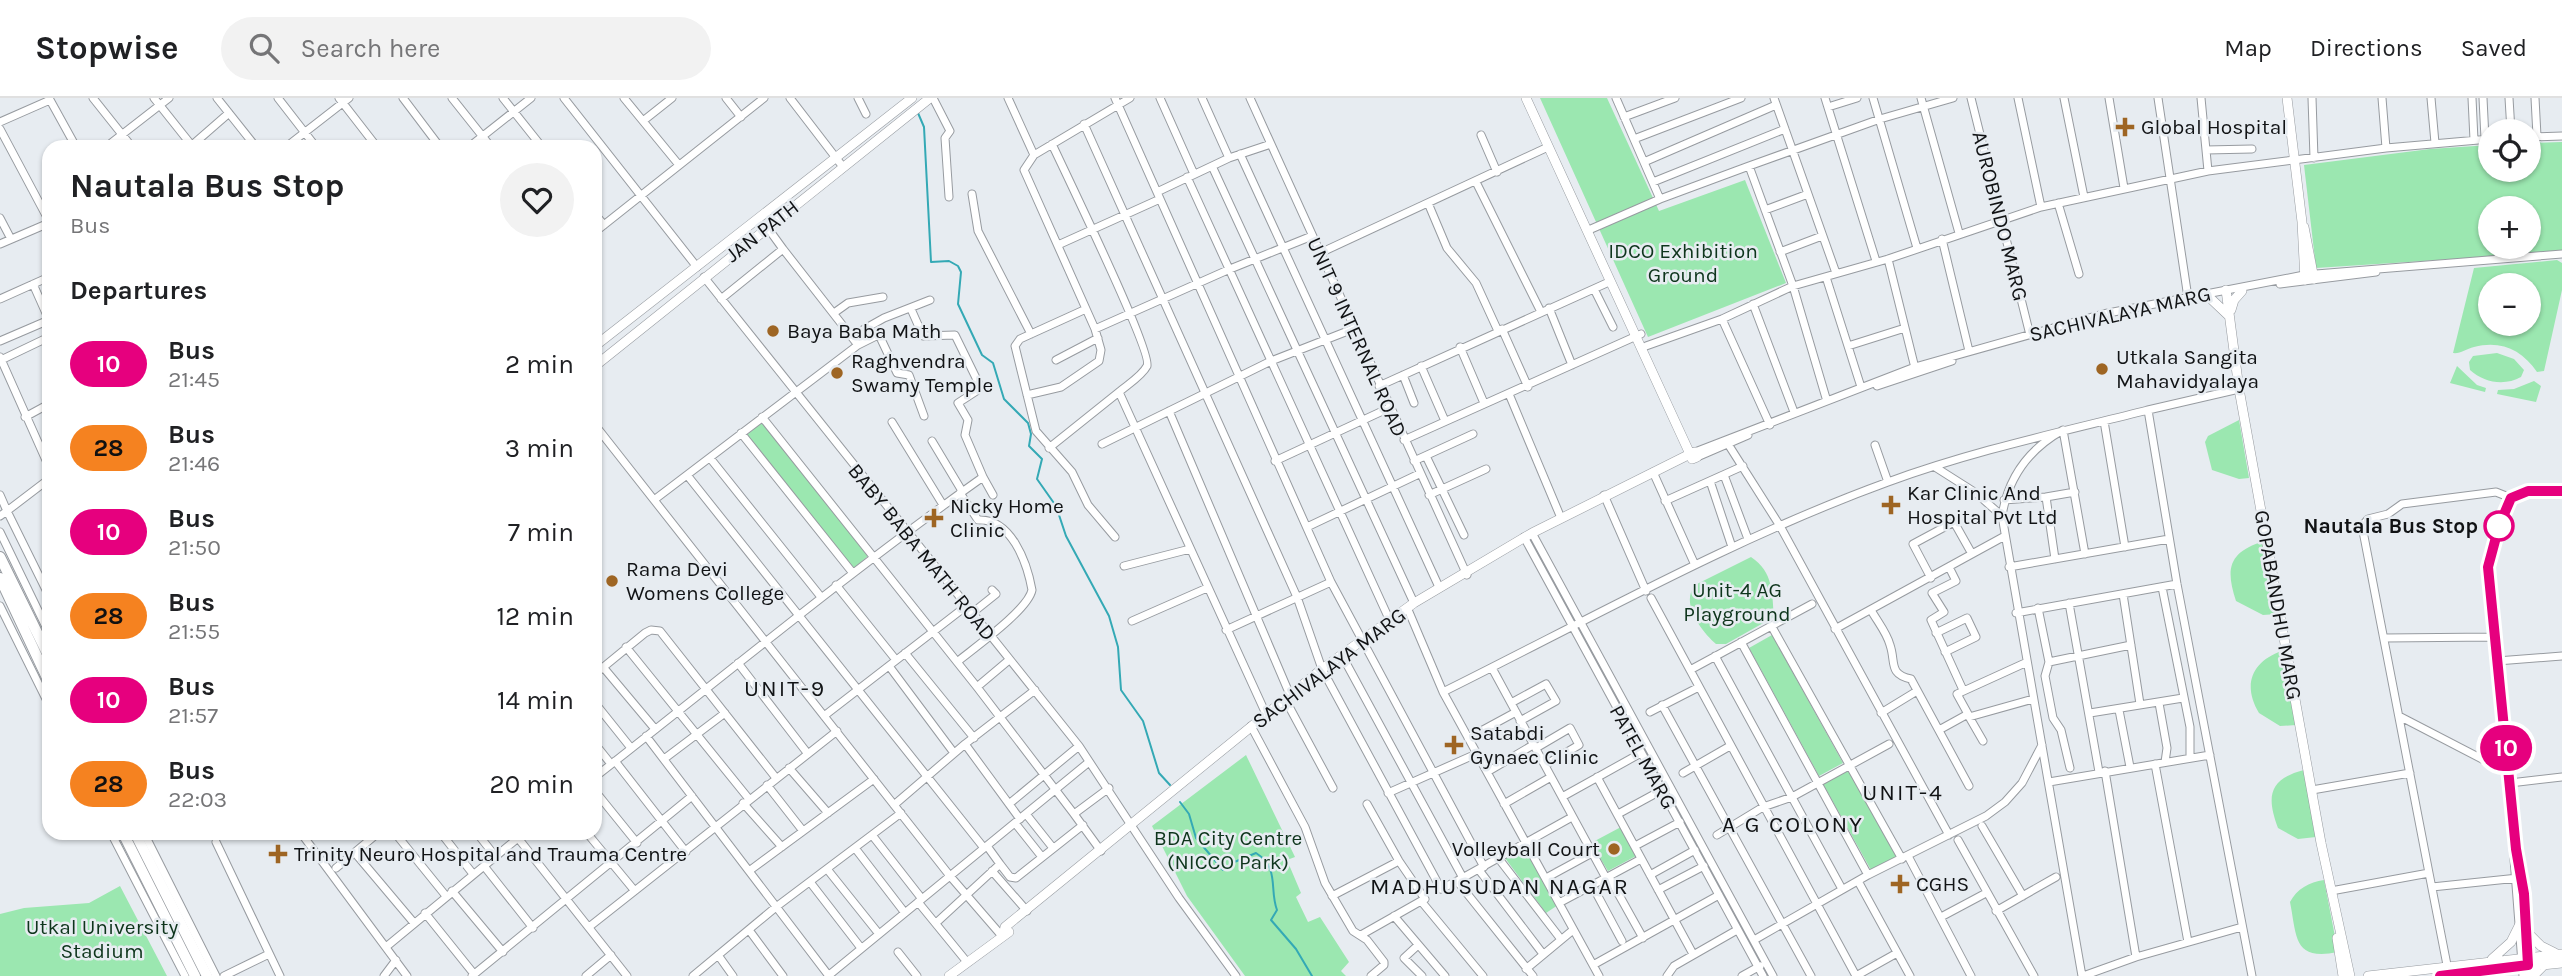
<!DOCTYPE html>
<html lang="en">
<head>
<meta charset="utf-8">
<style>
	body { margin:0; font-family:Karla,sans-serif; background:#f2f2f2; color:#202124; height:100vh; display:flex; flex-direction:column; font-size:26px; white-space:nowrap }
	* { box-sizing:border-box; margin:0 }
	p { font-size:23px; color:#757577 }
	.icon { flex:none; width:38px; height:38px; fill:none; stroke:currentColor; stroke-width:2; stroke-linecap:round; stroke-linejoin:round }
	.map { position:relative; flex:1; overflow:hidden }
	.details { position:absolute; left:42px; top:42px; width:560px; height:700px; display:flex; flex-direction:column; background:#fff; border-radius:21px; box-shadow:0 2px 5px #0004 }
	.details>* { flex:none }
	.badge { padding:0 14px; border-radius:23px; font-size:24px; line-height:46px }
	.fabs { position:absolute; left:2478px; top:21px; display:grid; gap:14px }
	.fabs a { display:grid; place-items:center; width:63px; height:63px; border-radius:50%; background:#fff; box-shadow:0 2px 5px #0004; font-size:35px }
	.map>.badge { position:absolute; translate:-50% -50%; box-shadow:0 0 0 4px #fff }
	h2 { padding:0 28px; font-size:26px; line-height:63px }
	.round { display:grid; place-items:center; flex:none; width:74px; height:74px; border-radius:37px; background:#f2f2f2 }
	.headline { display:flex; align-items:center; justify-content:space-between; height:119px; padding:0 28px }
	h1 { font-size:33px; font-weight:700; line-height:52px }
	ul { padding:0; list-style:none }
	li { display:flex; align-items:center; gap:21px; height:84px; padding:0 28px }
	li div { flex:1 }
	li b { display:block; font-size:26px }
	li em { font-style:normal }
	li .badge { min-width:77px; font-weight:700; text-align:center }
	header { display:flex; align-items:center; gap:42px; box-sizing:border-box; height:98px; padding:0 35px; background:#fff; border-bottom:2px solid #e0e0e0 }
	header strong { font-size:33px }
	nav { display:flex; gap:38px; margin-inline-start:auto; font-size:24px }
	.search { width:490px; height:63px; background:#f2f2f2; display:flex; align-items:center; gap:18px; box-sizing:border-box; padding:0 24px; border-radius:38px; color:#757577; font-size:26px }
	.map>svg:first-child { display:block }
</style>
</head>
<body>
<header>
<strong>Stopwise</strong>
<div class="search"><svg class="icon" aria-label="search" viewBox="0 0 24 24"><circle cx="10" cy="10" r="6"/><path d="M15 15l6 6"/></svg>Search here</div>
<nav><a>Map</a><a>Directions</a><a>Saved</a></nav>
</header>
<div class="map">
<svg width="2562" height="878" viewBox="0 0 2562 878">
	<rect width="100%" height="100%" fill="#e7ecf1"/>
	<path fill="#9be7b0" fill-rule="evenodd" d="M1540 0H1607L1659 113 1745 82 1786 185 1648 239Z
		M2562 44V154L2316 170 2304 67 2430 51 2490 47V72H2529V45ZM2490 110H2529V149H2490Z
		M2557 162 2562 165V192L2544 273 2537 274C2522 252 2501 242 2474 249 2466 251 2460 256 2453 255L2474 170ZM2490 187H2529V226H2490Z
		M2497 255 2514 261 2524 272 2521 279C2505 288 2484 285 2470 272L2469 264 2473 258Z
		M2457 268 2477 287 2486 290 2485 294 2450 285Z
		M2534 283 2541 288 2536 304 2497 296 2498 292 2514 291Z
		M2239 322 2249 380 2239 381 2212 372 2205 344 2208 338Z
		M761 324 868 458 853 471 746 338Z
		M2264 443 2277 516 2263 517 2236 503C2225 470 2229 454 2264 443Z
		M1751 459C1774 474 1772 496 1774 519L1726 546H1716C1701 533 1680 505 1695 487Z
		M1772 537 1843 665 1819 678 1749 550Z
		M2282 553 2296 627 2280 628 2259 615C2242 587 2252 563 2282 553Z
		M1246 657 1295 759 1287 762 1301 795 1296 799 1308 824 1320 819 1349 864 1341 873 1346 878H1245L1187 798 1152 728Z
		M1850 671 1899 758 1871 772 1823 686Z
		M2304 672 2316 739 2298 741 2278 730C2266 698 2269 681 2304 672Z
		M1621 729 1636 758 1608 773 1591 745Z
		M1525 749 1558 807 1546 815 1505 760Z
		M2324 782 2338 854C2293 863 2297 839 2290 804 2297 791 2309 784 2324 782Z
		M120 788 167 878H0V816L24 810 89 805Z"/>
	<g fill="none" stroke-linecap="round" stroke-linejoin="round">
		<path stroke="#34a9b5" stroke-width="2" d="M918 15 924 29 931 164 949 163 958 168 961 174 958 206 982 257 993 265 1004 301 1028 325 1031 336 1029 348 1042 361 1037 381 1056 408 1066 438 1109 518 1118 549 1121 592 1143 623 1159 675 1170 687
			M1180 704 1189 716 1196 740 1223 772 1229 771 1232 765 1256 755C1280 770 1269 791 1277 812L1271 822 1296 851 1312 878"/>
		<defs>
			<path id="minor" d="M49 0 76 49
				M93 0 132 49
				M154 0 193 49
				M217 0 256 49
				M278 0 316 49
				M339 0 377 49
				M403 0 440 49
				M452 0 491 49
				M503 0 542 49
				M564 0 697 169
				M624 0 679 67
				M726 0 741 19
				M790 0 843 69
				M858 0 866 16
				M933 0 950 33 945 40 949 99
				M1008 0 1034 57
				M1115 0 1331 484 1484 769
				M1130 0 1034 57 1024 72 1095 231 1230 171 1312 138
				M1160 0 1194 76
				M1202 0 1229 60
				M1250 0 1467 477
				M1616 0 1660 101 1749 68 1793 188 1826 300
				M1774 0 1836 175
				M1825 0 1876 163
				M1873 0 1917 150
				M1921 0 1959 135
				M1971 0 2030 237
				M2018 0 2041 109
				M2064 0 2084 99
				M2109 0 2124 90
				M2158 0 2187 193
				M2201 0 2208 73
				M2312 0 2314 60
				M2382 0 2386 50
				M2431 0 2435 45
				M2472 0 2474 42
				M2483 0 2485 41
				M2509 0 2511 33
				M2535 0 2537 38
				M1828 9 1857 0
				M1624 19 1675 0
				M643 23 672 0
				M0 24 50 2
				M1084 26 1297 499 1322 571 1441 791 1457 783
				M0 31 49 123
				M1481 37 1497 74
				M2529 39 2562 38
				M1634 41 1741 0
				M1052 46C1064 72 1153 255 1147 268 1142 278 1127 287 1119 294L1266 616
				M106 49 169 0
				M190 49 229 15
				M286 49 349 0
				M469 49 531 0
				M2206 52 2252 51
				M1240 56 1439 489
				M1644 64 1776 7
				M1212 68 1414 505
				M1749 68 1880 21 1953 0
				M1187 79 1390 523
				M1476 84 1541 214
				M1653 84 1785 31
				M1157 94 1229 60 1271 46
				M972 96 978 133 1031 236
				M1428 105 1447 150 1476 185 1498 233
				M2058 105 2079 176
				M1765 112 1808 96
				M595 116 604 127
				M0 120 11 141
				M767 129 783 151
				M1591 131 1660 101
				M595 134 764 0
				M1942 141 1969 253
				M0 146 49 125
				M1058 147 1160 101
				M1780 154 1822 138
				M1320 155 1548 49
				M1888 161 1915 270
				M704 179 1079 648 1179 800 1236 878
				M1826 179 1861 289
				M2280 186 2376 174
				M1594 191 1613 229
				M0 201 49 179
				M1753 206 1794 314
				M1549 210 1572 267
				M911 211 923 238 955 237 979 286 978 292 958 305 968 322 965 337 983 379
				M1086 211 1020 241 1015 248 1036 333 1072 374 1088 407 1115 439
				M834 215 848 205 883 199
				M1722 221 1770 327
				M1502 231 1528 289
				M852 238 884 220 930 202
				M0 243 49 222 33 186
				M858 247 876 238 880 239 897 275 909 277 924 318
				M1646 248 1722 221 1793 188 1888 161 2041 109 2208 73 2386 50 2490 41
				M1848 248 1905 230
				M1460 249 1484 305
				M0 259 49 369
				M1 262 49 239
				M1056 262 1098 240
				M1421 268 1445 323
				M1403 277 1414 305
				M1379 288 1609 184
				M1877 288 1952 263
				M2239 291 2148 312 2177 486 2252 878
				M1509 296 1561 420
				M1027 297 1061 289 1099 263 1101 252 1095 231
				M1169 313 1290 597
				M25 319 49 306
				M762 319 977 589 1074 716
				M2104 323 2125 449
				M892 324 943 407
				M595 327 950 778 1001 837
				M741 335 852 474
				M1404 342 1641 236
				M932 343 962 393
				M1102 346 1271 263 1353 231
				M1728 346 1780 428 1949 737
				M1875 347 1888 384
				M1049 350 1119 294
				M1695 354 1915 269 2103 216 2304 177 2562 156
				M1426 358 1464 437
				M1697 359 1748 337
				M710 360 821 499
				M1275 363 1389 310
				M1414 363 1473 336
				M1935 369 1976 395 2002 418
				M1653 374 1695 467
				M687 377 984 750
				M1724 377 1748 441
				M1710 383 1732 449
				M0 397 7 413 49 381
				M1429 397 1486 371
				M1604 397 1646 493
				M2046 399 2075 394
				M654 402 858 247 783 151 721 201
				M2004 402 2046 399 2055 461
				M1665 403 1743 368
				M0 418 7 413 49 498
				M1307 429 1419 376
				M0 434 49 535
				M1532 435 1773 878
				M1524 439 1763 878
				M1124 468 1190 451
				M1949 469 1956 483 1932 495 1944 514 1931 522 1963 592
				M2009 469 2169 441
				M1931 480 1913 446 1954 424 1972 456
				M836 487 896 562
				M2162 489 2190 629V660
				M2123 496 2140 606
				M1651 500 1856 878
				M2069 505 2099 674
				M0 508 49 607
				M2038 510 2049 564 2045 578 2053 620 2061 632 2070 670
				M1871 512C1877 523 1887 535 1890 547 1896 564 1888 576 1911 581L1969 688
				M1409 514 1443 594 1599 878
				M2016 515 2177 486
				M971 516 996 496 992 492
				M1132 523 1207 490
				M1772 529 1902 761
				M1835 531 2003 439
				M1226 532 1331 484
				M1936 535 1967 520 1976 539 1945 554
				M2384 540 2494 539
				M1741 544 1868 777
				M626 549 749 701
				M905 555 974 640
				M1715 558 1842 791
				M1345 563 1463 780
				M2497 563 2562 558
				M957 564C974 550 1028 512 1032 492 1027 464 1011 420 978 422L960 395
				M2049 564 2131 547
				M738 565 808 656
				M889 568 954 655
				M603 569 655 631
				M1492 570 1606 780
				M1690 572 1812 506
				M595 576 645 535 651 532 660 533 776 680
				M977 589 1009 562
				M1443 594C1590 521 1734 440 1888 384 1972 353 2061 334 2148 312
				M1285 601 1333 690
				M595 605 631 650
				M1511 605 1546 586 1556 603 1520 623
				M2159 605 2167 650 2165 664
				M1662 607 1811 878
				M2119 612 2130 669
				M1650 614 1699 589
				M1881 615 1917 593
				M2090 615 2183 600
				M1968 617 1983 643
				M824 618 965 509
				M2399 618 2509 675
				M1969 619 2033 601
				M1251 628 1305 729 1325 785 1353 833 1367 842 1384 864V867L1371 878
				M1939 632 1968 616 1957 596 2025 565
				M646 638 829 878
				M1468 640 1516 614
				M595 646 611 666
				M965 646 1020 721
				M1536 650 1570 630 1579 647 1545 667
				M664 661 725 615
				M615 663 686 754
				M2155 666 2188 844
				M789 670 828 715
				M2105 673 2136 859
				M1487 674 1533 647
				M1683 675 1730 648
				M595 679C724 578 849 474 983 379L993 397
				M1597 679 1693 856
				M2049 684 2210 657
				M2510 685 2562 679
				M767 687 803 733
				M2312 692 2410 675
				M595 693 637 745
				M1388 695 1476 656
				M1562 699 1641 655
				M743 705 782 749
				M1009 706 1079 648
				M1367 706 1399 763 1425 801
				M1504 706 1551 679
				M894 707 965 646 1035 592
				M1026 716 1053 750
				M1618 716 1662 692
				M1015 725 1042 759
				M1982 728 2023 798
				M111 735 185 878
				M144 735 216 878
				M301 735 407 878
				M395 735 446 798
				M441 735 473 776
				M477 735 495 758
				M514 735 627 878
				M587 735 634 792
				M183 736 199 735
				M872 737 922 801
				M1717 737 1763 709 1792 699 1889 646
				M1958 742 2034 878
				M216 744 280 878
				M987 748 1000 766
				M1635 748 1680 724
				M855 750 905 815
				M2517 751 2514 761 2523 878
				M1101 753 1074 716 1109 690
				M355 755 414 825
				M1908 758 1971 878
				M1499 761 1560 840
				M484 768 533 830
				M336 770 378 735
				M827 771 879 836
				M1479 772 1543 856
				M749 773 874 681
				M992 773 1027 813
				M2429 775 2362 428 2368 421 2388 416 2402 406 2496 394 2511 400
				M1650 777 1695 752
				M1609 779 1643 840
				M1546 780 1592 755
				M1858 783 1910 878
				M810 784 861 850
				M1592 787 1622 843
				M2432 789 2518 780
				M1658 792 1704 768
				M452 793 503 854
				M2331 793 2429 775 2447 867
				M1332 798 1399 763
				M918 804 967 864
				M1559 805 1641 761
				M1996 813 2056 779
				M425 815 474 876
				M1394 818 1445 878
				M1941 819 1986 795
				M936 825 1000 766 1010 779 1016 780 1083 727
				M589 829 837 633
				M749 832 783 878
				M1361 837 1421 803 1483 878
				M1754 842 1868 777 1986 718 2005 704 2022 685 2042 647
				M1417 848 1404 860 1422 878
				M386 849 524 735
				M898 854 917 878
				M718 857 733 878
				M1593 867 1719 797
				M1526 871 1573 832
				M224 878 269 856
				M384 878 396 862
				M472 878 692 698
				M586 878 611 857
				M693 878 776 809 901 715
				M828 878 1089 664
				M1533 878 1457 783 1572 719
				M1667 878 1674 868 1737 832
				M1742 878 1760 868
				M1856 878 1897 855
				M2082 878 2002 418C2008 379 2029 351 2063 332L2085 456
				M2083 878 2136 859 2242 829
				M2529 878 2524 796 2517 751 2489 469 2499 428 2511 400 2527 393H2562"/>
			<path id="major" d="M2287 0 2302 124 2305 182
				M2304 129 2314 181
				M2226 192 2239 291 2321 745 2350 878
				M2209 199 2228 217
				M2231 212 2234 202 2242 193
				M595 248 912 0
				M595 268 930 0
				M1695 354 1697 359 1692 361 1690 356Z
				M2526 833 2541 848 2555 855
				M1004 834 1005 829 1322 571 1414 505 1532 435 1690 356 1526 0
				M2337 840 2343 878
				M2492 861 2511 844 2520 826
				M949 878 1009 834
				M2368 878 2562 856
				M2440 878 2562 865
				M2533 878 2545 866"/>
			<path id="highway" d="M0 459 49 559
				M0 480 49 584
				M123 735 195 878
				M135 735 207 878"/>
		</defs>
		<use href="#minor" stroke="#979ba0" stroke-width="9"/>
		<use href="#major" stroke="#979ba0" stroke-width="10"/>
		<use href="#highway" stroke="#979ba0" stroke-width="12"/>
		<use href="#minor" stroke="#fff" stroke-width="7"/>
		<use href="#major" stroke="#fff" stroke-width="9"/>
		<use href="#highway" stroke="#fff" stroke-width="10"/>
	</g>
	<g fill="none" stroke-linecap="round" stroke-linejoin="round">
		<defs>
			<path id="line" d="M2440 878 2528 867 2524 796 2516 751 2488 469 2499 428 2511 400 2528 393H2562"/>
		</defs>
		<use href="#line" stroke="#fff" stroke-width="16"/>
		<use href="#line" stroke="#e6007e" stroke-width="10"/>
	</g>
	<g fill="#9e6523" stroke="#e7ecf1" stroke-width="2.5">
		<path d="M2121.5 18.5h7v7h7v7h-7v7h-7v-7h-7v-7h7z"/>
		<circle cx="773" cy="233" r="7"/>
		<circle cx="2102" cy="271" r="7"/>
		<circle cx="837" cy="275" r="7"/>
		<path d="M1887.5 396.5h7v7h7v7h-7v7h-7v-7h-7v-7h7z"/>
		<path d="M930.5 409.5h7v7h7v7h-7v7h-7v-7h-7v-7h7z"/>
		<circle cx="612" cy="483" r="7"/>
		<path d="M1450.5 636.5h7v7h7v7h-7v7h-7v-7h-7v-7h7z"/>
		<circle cx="1614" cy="751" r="7"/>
		<path d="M274.5 745.5h7v7h7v7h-7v7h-7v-7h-7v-7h7z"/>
		<path d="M1896.5 775.5h7v7h7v7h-7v7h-7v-7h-7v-7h7z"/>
	</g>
	<circle fill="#fff" stroke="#e6007e" stroke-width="3.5" cx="2499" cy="428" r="14"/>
	<g text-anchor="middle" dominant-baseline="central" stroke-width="5" stroke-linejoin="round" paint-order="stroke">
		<g font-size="21" fill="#111315" stroke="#e7ecf1" text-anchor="start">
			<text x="2141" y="29">Global Hospital</text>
			<text x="787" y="233">Baya Baba Math</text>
			<text x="2116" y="259">Utkala Sangita<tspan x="2116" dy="24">Mahavidyalaya</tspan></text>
			<text x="851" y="263">Raghvendra<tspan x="851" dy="24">Swamy Temple</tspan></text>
			<text x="1907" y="395">Kar Clinic And<tspan x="1907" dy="24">Hospital Pvt Ltd</tspan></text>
			<text x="950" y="408">Nicky Home<tspan x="950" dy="24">Clinic</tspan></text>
			<text x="626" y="471">Rama Devi<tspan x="626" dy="24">Womens College</tspan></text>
			<text x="1470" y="635">Satabdi<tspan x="1470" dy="24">Gynaec Clinic</tspan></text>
			<text x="1600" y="751" text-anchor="end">Volleyball Court</text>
			<text x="294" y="756">Trinity Neuro Hospital and Trauma Centre</text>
			<text x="1916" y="786">CGHS</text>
		</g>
		<g font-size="21" fill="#111315" stroke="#e7ecf1">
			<text transform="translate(2000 118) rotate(76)">AUROBINDO MARG</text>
			<text transform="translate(762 133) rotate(-38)">JAN PATH</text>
			<text transform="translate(2120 216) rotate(-13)">SACHIVALAYA MARG</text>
			<text transform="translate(1357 239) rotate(66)">UNIT 9 INTERNAL ROAD</text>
			<text transform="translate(922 454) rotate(51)">BABY BABA MATH ROAD</text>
			<text transform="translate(2278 507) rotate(80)">GOPABANDHU MARG</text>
			<text transform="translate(1329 570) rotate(-37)">SACHIVALAYA MARG</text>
			<text transform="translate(1643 659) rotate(61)">PATEL MARG</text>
		</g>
		<g font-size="21" fill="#0e351c" stroke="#e7ecf1">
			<text x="1683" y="153">IDCO Exhibition<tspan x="1683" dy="24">Ground</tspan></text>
			<text x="1737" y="492">Unit-4 AG<tspan x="1737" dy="24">Playground</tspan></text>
			<text x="1228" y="740">BDA City Centre<tspan x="1228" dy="24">(NICCO Park)</tspan></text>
			<text x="102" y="829">Utkal University<tspan x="102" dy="24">Stadium</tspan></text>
		</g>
		<g font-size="21" font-weight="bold" fill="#111315" stroke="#e7ecf1" text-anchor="end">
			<text x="2478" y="428">Nautala Bus Stop</text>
		</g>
		<g font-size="23" letter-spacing="2" fill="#111315" stroke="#e7ecf1">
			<text x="785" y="590">UNIT-9</text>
			<text x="1903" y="694">UNIT-4</text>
			<text x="1793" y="726">A G COLONY</text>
			<text x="1500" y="788">MADHUSUDAN NAGAR</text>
		</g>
	</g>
</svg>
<div class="fabs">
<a><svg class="icon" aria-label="locate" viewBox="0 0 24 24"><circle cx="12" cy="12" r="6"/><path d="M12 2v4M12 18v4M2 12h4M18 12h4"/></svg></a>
<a>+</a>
<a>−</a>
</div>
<b class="badge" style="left:2506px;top:650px;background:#e6007e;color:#fff">10</b>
<section class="details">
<div class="headline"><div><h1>Nautala Bus Stop</h1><p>Bus</p></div><a class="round"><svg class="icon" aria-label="heart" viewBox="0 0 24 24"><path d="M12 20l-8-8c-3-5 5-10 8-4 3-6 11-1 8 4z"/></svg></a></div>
<h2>Departures</h2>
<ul>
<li><span class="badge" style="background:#e6007e;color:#fff">10</span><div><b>Bus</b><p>21:45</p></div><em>2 min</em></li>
<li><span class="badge" style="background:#f58220;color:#111">28</span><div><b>Bus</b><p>21:46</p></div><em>3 min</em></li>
<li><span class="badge" style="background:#e6007e;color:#fff">10</span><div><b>Bus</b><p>21:50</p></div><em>7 min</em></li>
<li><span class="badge" style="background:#f58220;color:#111">28</span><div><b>Bus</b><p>21:55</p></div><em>12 min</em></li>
<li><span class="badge" style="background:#e6007e;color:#fff">10</span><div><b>Bus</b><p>21:57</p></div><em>14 min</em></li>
<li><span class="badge" style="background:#f58220;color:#111">28</span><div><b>Bus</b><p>22:03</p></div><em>20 min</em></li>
</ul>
</section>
</div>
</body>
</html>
